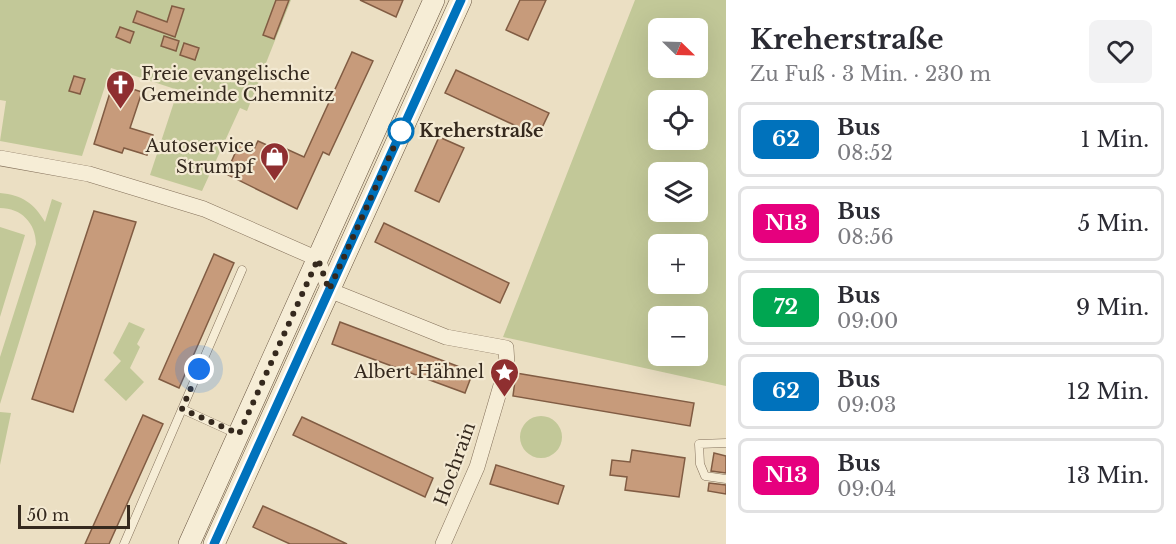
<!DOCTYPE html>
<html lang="de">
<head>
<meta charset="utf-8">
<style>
	body { margin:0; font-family:"Libre Baskerville",serif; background:#f2f2f3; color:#2b2b33; height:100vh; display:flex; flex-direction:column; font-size:22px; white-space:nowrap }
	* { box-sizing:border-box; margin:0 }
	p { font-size:20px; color:#7c7c81 }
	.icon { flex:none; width:33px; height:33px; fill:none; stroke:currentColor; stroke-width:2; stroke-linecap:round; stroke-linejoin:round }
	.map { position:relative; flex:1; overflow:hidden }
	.details { display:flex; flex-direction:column; background:#fff; width:450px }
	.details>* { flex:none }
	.badge { padding:0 12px; border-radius:9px; font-size:21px; line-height:39px }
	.needle { width:39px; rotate:113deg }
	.buttons { position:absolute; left:648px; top:18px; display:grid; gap:12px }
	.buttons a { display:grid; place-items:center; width:60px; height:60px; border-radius:9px; background:#fff; box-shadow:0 6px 24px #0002; font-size:30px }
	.scale { position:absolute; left:18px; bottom:15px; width:112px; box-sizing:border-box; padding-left:6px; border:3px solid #35291e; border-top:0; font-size:16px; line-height:21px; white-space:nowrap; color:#35291e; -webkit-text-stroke:4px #f3e9d2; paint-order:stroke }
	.you { position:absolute; width:30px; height:30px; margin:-15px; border:4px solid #fff; border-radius:50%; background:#1a73e8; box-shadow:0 0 0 9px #1a73e833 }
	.map>.badge { position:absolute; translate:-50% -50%; box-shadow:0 0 0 3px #fff }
	.round { display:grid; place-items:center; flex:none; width:63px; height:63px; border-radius:9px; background:#f2f2f3 }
	.head { display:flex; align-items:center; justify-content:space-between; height:102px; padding:0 24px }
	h1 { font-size:28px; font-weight:800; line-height:45px }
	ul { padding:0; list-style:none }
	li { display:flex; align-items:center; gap:18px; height:75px; margin:0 12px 9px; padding:0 12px; border:3px solid #e1e1e2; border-radius:9px }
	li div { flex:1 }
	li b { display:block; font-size:22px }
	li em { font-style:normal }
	li .badge { min-width:66px; font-weight:700; text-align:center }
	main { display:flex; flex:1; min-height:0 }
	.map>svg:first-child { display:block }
</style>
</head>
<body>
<main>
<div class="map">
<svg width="726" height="544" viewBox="0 0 726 544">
	<rect width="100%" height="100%" fill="#ebdfc3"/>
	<path fill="#c2c898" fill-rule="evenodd" d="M0 0H291L247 111 240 108 202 191 150 175 178 90 111 68 82 156 0 141 6 101 0 100Z
		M635 0H726V386L503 337ZM658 28H698V68H658ZM658 100H698V140H658ZM658 172H698V212H658ZM658 244H698V284H658ZM658 316H698V356H658Z
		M0 193C22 195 34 203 45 222L52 199 62 203 0 404V357L36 244C36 223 21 208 0 208Z
		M0 227 25 235 0 317Z
		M129 322 145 329 137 344 140 347 130 368 144 382 126 401 104 380 121 361 113 353Z
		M0 412 11 413 0 465Z
		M520 437a21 21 0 1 1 42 0a21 21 0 1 1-42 0Z"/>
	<path fill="#c79b7b" stroke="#815c43" stroke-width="1.5" d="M276 0H289L274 39 263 35Z
		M360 0H403L396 17Z
		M520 0H546L528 40 506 30Z
		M172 6 184 9 175 37 133 22 137 11 167 22Z
		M120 27 134 32 130 43 116 37Z
		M164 36 179 41 176 51 161 46Z
		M184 43 199 48 195 60 180 55Z
		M352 52 373 61 329 155 323 152 297 209 226 174 240 142 254 149 258 141 280 151 282 147 304 157Z
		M456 70 549 113 538 136 445 93Z
		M74 76 85 79 80 94 69 91Z
		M113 83 142 92 130 128 153 135 147 155 124 148 122 153 94 144Z
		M439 137 464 148 439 202 415 191Z
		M94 211 136 222 73 412 32 399Z
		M384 223 509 283 500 303 375 242Z
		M214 254 234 263 179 388 159 379Z
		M340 322 473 372 465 393 332 344Z
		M516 373 694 403 690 426 513 396Z
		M143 415 163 424 109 544H85Z
		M302 417 433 478 425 497 293 435Z
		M632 450 685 458 679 497 625 490 627 477 610 475 612 460 630 462Z
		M714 453 726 456V473L711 471Z
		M496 465 564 486 558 504 490 484Z
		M709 483 726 485V494L708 491Z
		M263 506 317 530 347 544H290L253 527Z"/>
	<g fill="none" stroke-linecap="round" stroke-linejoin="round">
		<defs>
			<path id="lane" d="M182 409 237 434
				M726 443 699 444 700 464 705 476 726 479
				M124 544 242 270"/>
			<path id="street" d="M0 158 89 174 204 209 318 259 329 290 446 337 506 348 507 365 477 467 443 544"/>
			<path id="secondary" d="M189 544 434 0
				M214 544 461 0"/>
		</defs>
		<use href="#lane" stroke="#84715b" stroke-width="9"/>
		<use href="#street" stroke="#84715b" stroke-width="16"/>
		<use href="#secondary" stroke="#66523e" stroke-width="22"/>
		<use href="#lane" stroke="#f6edd6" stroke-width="8"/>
		<use href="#street" stroke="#f6edd6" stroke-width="15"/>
		<use href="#secondary" stroke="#f6edd6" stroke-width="21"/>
	</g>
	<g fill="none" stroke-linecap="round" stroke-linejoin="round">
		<defs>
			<path id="line" d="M214 544 461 0"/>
		</defs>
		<use href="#line" stroke="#fff" stroke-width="14"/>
		<use href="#line" stroke="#0072bc" stroke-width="9"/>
		<path stroke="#35291e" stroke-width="6" stroke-dasharray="0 10.8" d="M199 369 182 409 239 434 318 259 329 290 402 129 401 131"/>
	</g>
	<defs>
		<symbol id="church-pin" viewBox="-11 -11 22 30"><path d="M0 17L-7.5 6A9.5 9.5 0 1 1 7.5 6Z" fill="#8f2f30" stroke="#f3e9d2"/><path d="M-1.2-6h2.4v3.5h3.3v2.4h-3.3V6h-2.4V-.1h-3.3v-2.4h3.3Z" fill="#fff"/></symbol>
		<symbol id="shop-pin" viewBox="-11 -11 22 30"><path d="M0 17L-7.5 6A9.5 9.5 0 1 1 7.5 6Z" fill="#8f2f30" stroke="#f3e9d2"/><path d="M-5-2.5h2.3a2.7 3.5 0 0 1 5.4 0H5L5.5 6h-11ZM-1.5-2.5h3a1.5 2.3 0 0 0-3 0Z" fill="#fff"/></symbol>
		<symbol id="sight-pin" viewBox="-11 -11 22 30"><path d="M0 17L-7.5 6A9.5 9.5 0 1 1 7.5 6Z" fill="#8f2f30" stroke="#f3e9d2"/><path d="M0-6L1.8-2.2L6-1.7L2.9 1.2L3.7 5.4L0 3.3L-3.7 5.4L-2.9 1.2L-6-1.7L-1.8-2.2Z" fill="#fff"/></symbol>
	</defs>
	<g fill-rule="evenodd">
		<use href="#church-pin" x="104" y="68" width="33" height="45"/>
		<use href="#shop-pin" x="258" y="140" width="33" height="45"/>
		<use href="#sight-pin" x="488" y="356" width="33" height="45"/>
	</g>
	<circle fill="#fff" stroke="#0072bc" stroke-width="3" cx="401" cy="131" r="12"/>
	<g text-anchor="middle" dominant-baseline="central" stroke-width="4.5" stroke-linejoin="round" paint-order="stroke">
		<g font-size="18" fill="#35291e" stroke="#f3e9d2" text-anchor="end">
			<text x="141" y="74" text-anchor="start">Freie evangelische<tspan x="141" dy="21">Gemeinde Chemnitz</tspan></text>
			<text x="254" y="146">Autoservice<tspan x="254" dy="21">Strumpf</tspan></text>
			<text x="484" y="372">Albert Hähnel</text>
		</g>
		<g font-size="18" font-weight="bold" fill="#35291e" stroke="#f3e9d2" text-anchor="start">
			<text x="419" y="131">Kreherstraße</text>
		</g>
		<g font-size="18" fill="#35291e" stroke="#f3e9d2">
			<text transform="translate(455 464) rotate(-70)">Hochrain</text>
		</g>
	</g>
</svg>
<div class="buttons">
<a><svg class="needle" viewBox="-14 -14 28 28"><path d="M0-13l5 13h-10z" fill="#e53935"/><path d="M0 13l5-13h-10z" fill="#7c7c81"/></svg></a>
<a><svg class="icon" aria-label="locate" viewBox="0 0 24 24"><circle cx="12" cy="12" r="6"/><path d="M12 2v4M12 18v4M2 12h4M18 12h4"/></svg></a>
<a><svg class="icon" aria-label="layers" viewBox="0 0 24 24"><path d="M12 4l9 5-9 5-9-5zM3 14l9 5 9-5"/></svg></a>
<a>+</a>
<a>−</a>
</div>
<div class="scale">50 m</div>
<div class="you" style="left:199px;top:369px"></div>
</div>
<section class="details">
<div class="head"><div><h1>Kreherstraße</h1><p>Zu Fuß · 3 Min. · 230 m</p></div><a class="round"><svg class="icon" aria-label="heart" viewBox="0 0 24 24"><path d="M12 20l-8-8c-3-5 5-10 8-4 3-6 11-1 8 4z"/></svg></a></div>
<ul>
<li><span class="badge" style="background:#0072bc;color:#fff">62</span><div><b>Bus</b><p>08:52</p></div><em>1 Min.</em></li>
<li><span class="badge" style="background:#e6007e;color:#fff">N13</span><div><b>Bus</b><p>08:56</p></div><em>5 Min.</em></li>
<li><span class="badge" style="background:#00a651;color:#fff">72</span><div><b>Bus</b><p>09:00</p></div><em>9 Min.</em></li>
<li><span class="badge" style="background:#0072bc;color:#fff">62</span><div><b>Bus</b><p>09:03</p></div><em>12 Min.</em></li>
<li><span class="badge" style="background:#e6007e;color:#fff">N13</span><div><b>Bus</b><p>09:04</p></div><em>13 Min.</em></li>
</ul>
</section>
</main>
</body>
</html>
